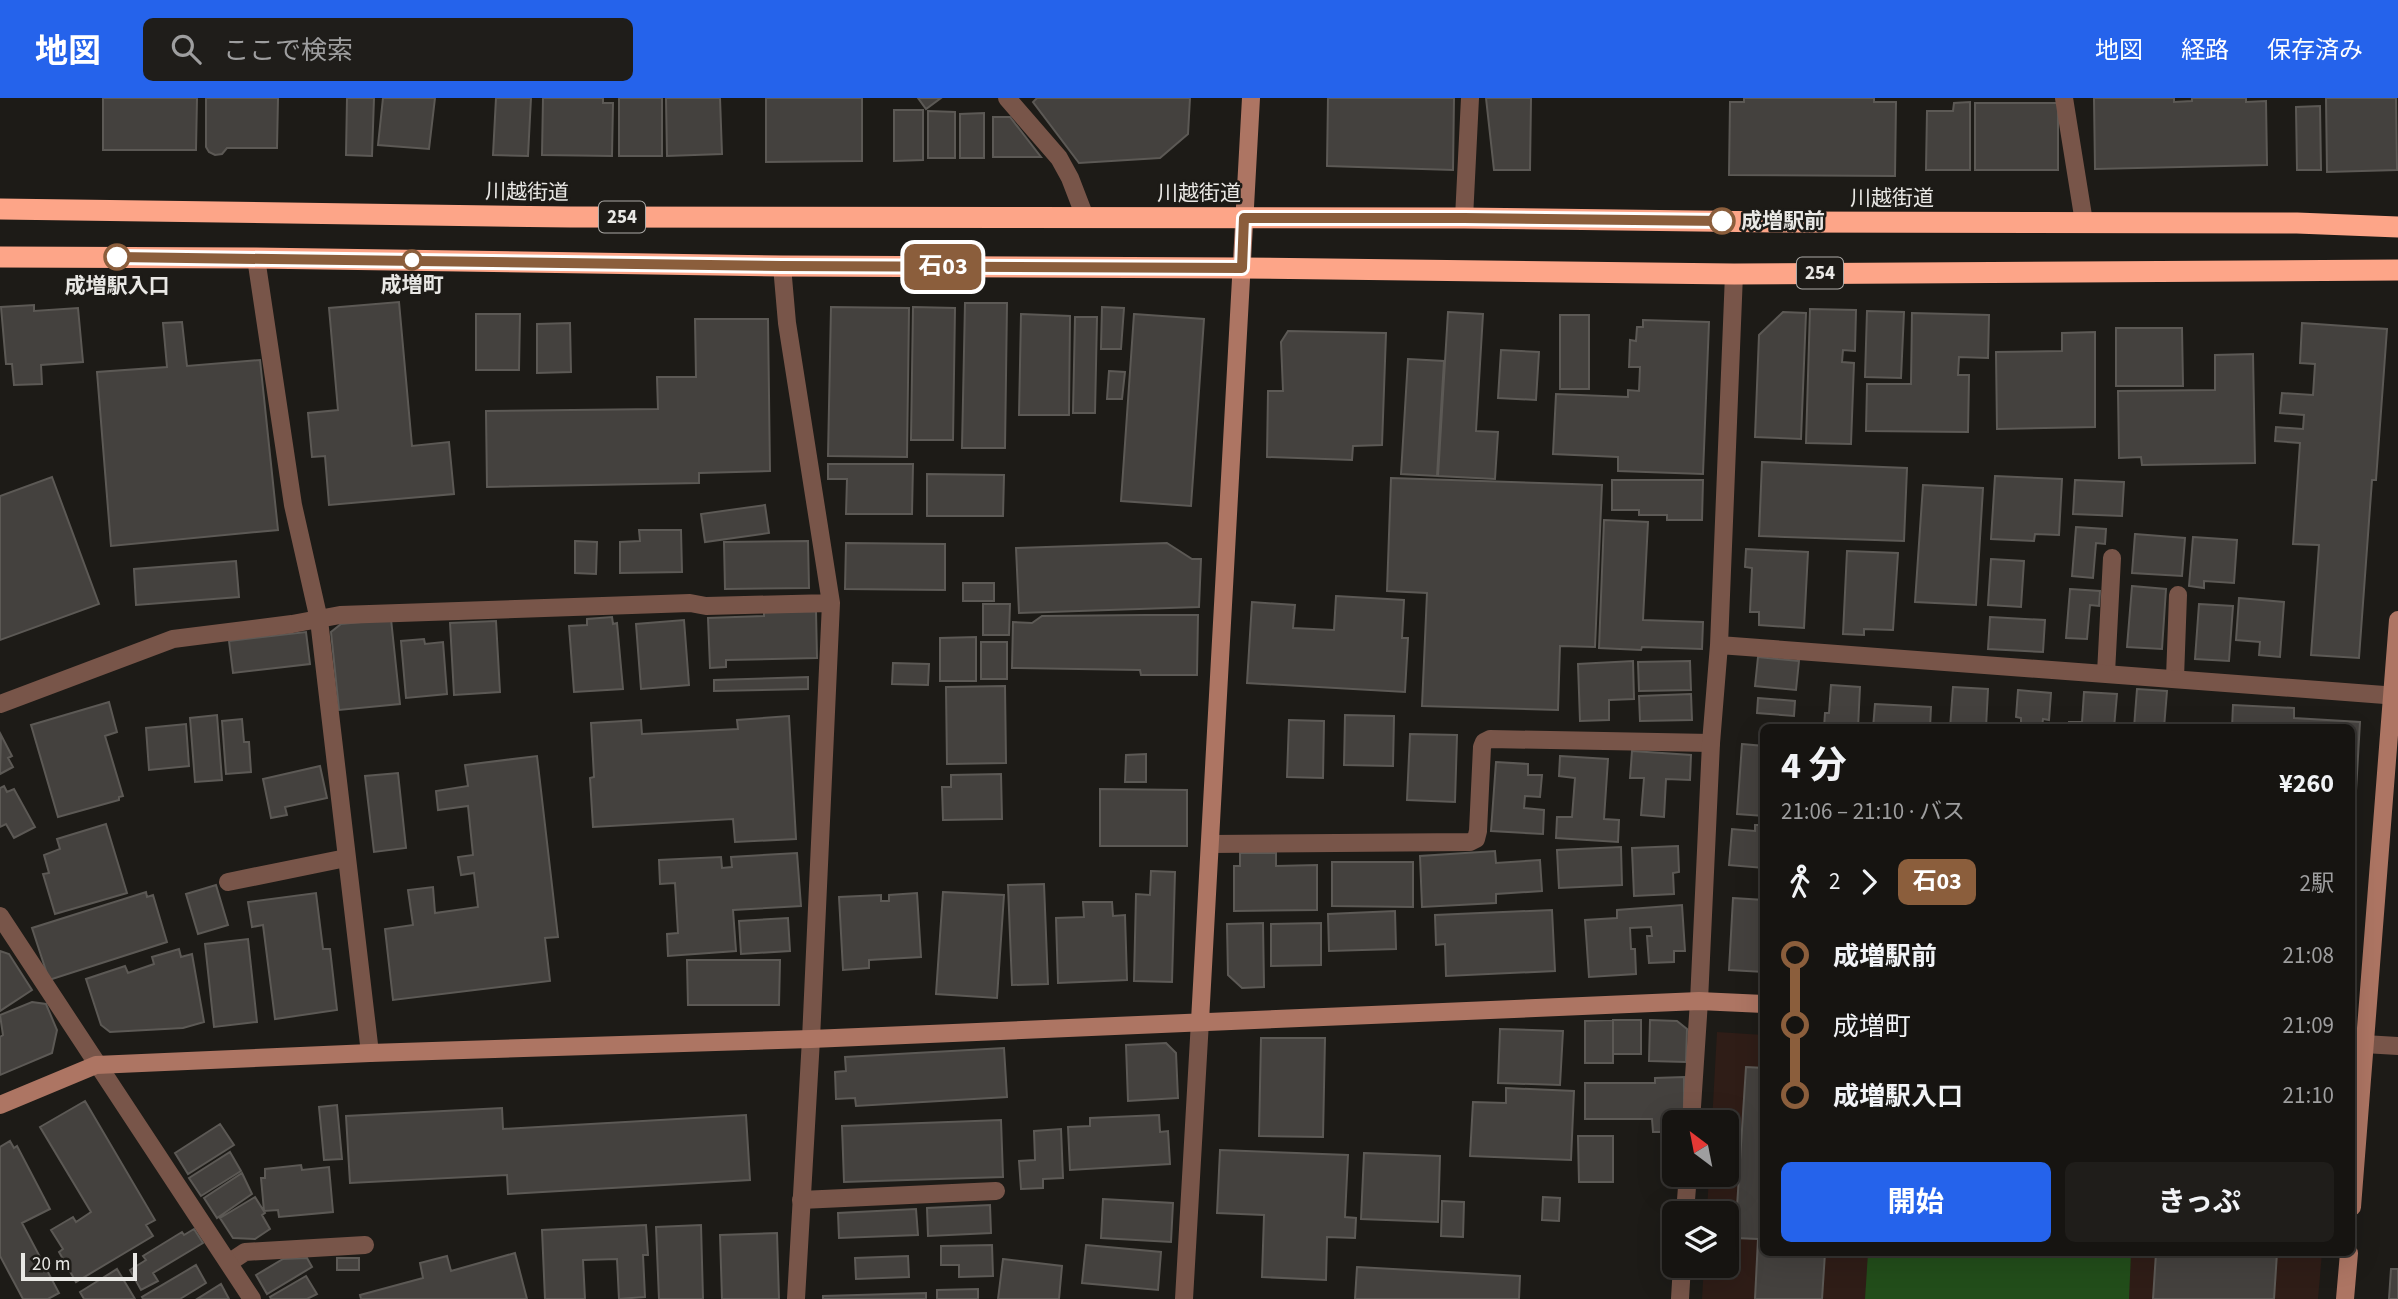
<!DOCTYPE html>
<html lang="ja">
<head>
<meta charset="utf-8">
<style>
	body { margin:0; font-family:"Source Sans 3","Noto Sans JP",sans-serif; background:#1f1d1a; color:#f1f3f6; height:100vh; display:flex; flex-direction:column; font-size:26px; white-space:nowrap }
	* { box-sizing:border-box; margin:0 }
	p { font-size:23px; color:#9e9e9f }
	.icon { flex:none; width:38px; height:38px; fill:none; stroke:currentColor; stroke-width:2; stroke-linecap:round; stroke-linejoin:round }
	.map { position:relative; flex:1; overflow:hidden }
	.panel { position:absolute; left:1760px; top:626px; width:595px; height:532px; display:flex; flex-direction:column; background:#161411; border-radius:10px; box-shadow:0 7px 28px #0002,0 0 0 2px #353331 }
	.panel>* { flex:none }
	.badge { padding:0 14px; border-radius:10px; font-size:24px; line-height:46px }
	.needle { width:46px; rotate:328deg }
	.tools { position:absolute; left:1662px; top:1012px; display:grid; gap:14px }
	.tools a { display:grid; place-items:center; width:77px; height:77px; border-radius:10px; background:#161411; box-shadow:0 7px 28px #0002,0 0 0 2px #353331; font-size:35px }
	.scale { position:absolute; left:21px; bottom:18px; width:116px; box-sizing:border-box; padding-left:7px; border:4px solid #e9e8e5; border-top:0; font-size:19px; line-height:24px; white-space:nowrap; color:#e9e8e5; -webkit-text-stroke:5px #1d1b17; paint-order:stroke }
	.map>.badge { position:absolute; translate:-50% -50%; box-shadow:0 0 0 4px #fff }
	.legs { display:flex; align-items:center; gap:10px; height:77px; padding:0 21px; font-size:23px }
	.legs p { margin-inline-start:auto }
	.headline { display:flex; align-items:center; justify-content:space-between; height:119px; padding:0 21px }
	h1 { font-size:38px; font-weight:700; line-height:52px }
	.primary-button { display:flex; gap:14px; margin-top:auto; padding:14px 21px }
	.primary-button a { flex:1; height:80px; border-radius:10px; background:#2563eb; color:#fff; font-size:28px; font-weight:700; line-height:80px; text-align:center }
	.primary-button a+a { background:#1f1d1a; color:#f1f3f6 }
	ul { padding:0 21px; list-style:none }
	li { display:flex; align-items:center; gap:24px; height:70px; font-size:26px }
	li i { display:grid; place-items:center; width:10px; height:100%; margin:0 9px; background:currentColor }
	li i::after { content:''; width:18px; height:18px; margin:-9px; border:5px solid; border-radius:50%; background:#161411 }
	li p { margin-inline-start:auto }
	li:first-child i { background:linear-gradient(#0000 50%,currentColor 0) }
	li:last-child i { background:linear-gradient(currentColor 50%,#0000 0) }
	header { display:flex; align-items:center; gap:42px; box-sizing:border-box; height:98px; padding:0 35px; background:#2563eb; color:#fff }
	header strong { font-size:33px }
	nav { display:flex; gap:38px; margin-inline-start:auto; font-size:24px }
	.search { width:490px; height:63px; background:#1f1d1a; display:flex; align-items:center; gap:18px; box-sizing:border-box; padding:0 24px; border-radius:10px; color:#9e9e9f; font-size:26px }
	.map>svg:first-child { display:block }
</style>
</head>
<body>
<header>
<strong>地図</strong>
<div class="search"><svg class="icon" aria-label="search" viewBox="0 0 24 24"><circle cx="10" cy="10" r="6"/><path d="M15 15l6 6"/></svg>ここで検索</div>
<nav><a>地図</a><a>経路</a><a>保存済み</a></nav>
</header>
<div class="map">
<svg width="2398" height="1201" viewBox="0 0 2398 1201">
	<rect width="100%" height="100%" fill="#1d1b17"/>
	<path fill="#2f1d17" d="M1717 934 1764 937V1155H2322L2318 1201H1702L1704 1167H1727V1115H1707L1709 1076H1727V1024H1712Z"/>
	<path fill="#224d1a" d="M1868 1155H2131L2129 1201H1865Z"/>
	<path fill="#44413e" stroke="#5c5955" stroke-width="2" d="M103 0H197L196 52H103Z
		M206 0H278L277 50H227L222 56 215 57 209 54 206 49Z
		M347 0H374L372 58 346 57Z
		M383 0H435L429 51 378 47Z
		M496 0H531L528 58 493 57Z
		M543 0H603V5H613L612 58 542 57Z
		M619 0H662V58H619Z
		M666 0H720L722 56 667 58Z
		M766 0H862V63L766 64Z
		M918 0H941L926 11Z
		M1037 0H1190L1188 36 1160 60 1079 65 1033 4Z
		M1328 0H1454L1453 72 1327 68Z
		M1486 0H1531L1530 72H1494Z
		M1744 0H1874V4H1896L1895 78 1729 77 1730 4H1744Z
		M2094 0H2174V4L2192 3V0H2246V4L2266 3 2267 67 2095 71Z
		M2326 0H2396L2397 72 2327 74Z
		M1970 4V72H1926L1927 13H1953L1954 5Z
		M1975 5H2058V72H1975Z
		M2320 8 2321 72H2297L2296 9Z
		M894 12H923V62L894 63Z
		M928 13 955 14V60H928Z
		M984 15V60H960V16Z
		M993 19H1010L1041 59H993Z
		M399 204 412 348 449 344 454 396 329 407 325 358 312 359 308 315 338 312 329 210Z
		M965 205H1007L1005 350H962Z
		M34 207V213L78 210 83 264 41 267 42 286 14 287 12 266H6L1 209Z
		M831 209 909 210 907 359 828 358Z
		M913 209 955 210 953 342H911Z
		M1102 209 1124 210 1121 251H1101Z
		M1810 211 1856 212 1855 253 1843 252 1842 264 1854 265 1851 346 1806 345Z
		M1867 213 1904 214 1901 280 1865 279Z
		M1448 214 1483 216 1476 333 1498 334 1495 381 1438 378Z
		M1783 214 1806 215 1801 341 1755 339 1759 237Z
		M1912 215 1989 217 1988 260 1959 259 1958 277H1969L1968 334 1866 333 1867 286H1911Z
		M476 216H520L519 272H476Z
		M1021 216 1070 218 1069 317H1019Z
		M1134 216 1204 221 1191 408 1121 403Z
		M1560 217H1589V291H1560Z
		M1075 219H1097L1095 315H1073Z
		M695 221H768L770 373 699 375V385L487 389 486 313 658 311 657 279H696Z
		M1643 222 1709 224 1703 376 1618 373V359L1553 356 1556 296 1628 299V292L1639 293 1640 269H1629L1630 242 1636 243 1637 229H1643Z
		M182 224 187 268 260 262 278 432 111 448 97 274 167 269 163 225Z
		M570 225 571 274 537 275V226Z
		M2302 225 2387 231 2376 382H2372L2359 560 2311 557 2319 447 2293 446 2300 345 2275 343 2276 329 2303 331 2304 317 2280 315 2282 295 2313 297 2315 266 2300 265Z
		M2116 230H2182L2183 288H2116Z
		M1288 233 1386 235 1382 347 1353 348 1352 362 1267 359 1268 293H1283L1281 244Z
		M2095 234V329L1997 331 1996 254 2062 253V235Z
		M1501 252 1539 254 1536 302 1498 300Z
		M2253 256 2255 365 2142 367 2141 359 2119 360 2118 293 2215 292V257Z
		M1408 261 1444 263 1437 378 1401 376Z
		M1109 273 1125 274 1122 301H1107Z
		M1762 364 1907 370 1904 443 1759 438Z
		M828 366H913L912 416H846L847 381H828Z
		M927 376 1004 377 1003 418H927Z
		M1995 378 2062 381 2059 437 2035 436 2034 443 1991 441Z
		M52 379 99 506 0 542V398Z
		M1391 380 1602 387 1595 549 1560 548 1558 612 1422 608 1427 495 1387 493Z
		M1612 382H1703L1702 422H1667V417H1639V412H1612Z
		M2075 382 2124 384 2122 418 2073 416Z
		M1923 387 1983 390 1976 507 1915 504Z
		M765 407 769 435 705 444 701 416Z
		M1604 422 1648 424 1643 522 1703 524 1702 551 1642 549 1641 552 1599 550Z
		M2076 429 2106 431 2105 446 2096 445 2093 480 2072 478Z
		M639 432H681L682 474 620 475V444L640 443Z
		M2135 436 2185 440 2182 478 2132 475Z
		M2193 439 2237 442 2234 485 2204 483V490L2189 488Z
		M575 443 597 444 596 476 575 475Z
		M808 443 809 490 725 491 724 444Z
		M846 445 945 446V492L845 491Z
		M1167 445 1192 461H1201L1199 509 1019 515 1016 450Z
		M1746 451 1808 454 1804 530 1759 527V514H1750L1752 470 1745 469Z
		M1847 453 1898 455 1893 532 1864 531V537L1843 536Z
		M1991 461 2024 463 2021 509 1988 507Z
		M236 463 239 499 136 507 134 471Z
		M963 485H994V503H963Z
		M2132 488 2166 491 2162 551 2127 549Z
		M2070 491 2100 493 2099 508 2090 507 2087 541 2066 540Z
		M1336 498 1404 502 1402 540H1408L1405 594 1247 585 1252 504 1295 507 1293 530 1334 532Z
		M2239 500 2284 504 2280 559 2259 557 2260 544 2236 542Z
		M983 506H1010L1009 537H983Z
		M2199 506 2233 508 2229 563 2195 561Z
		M816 513 817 560 726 562V569L710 570 708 520 764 518V514Z
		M1144 517H1198L1197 577H1141L1140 572 1012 570 1013 524 1032 525 1042 518Z
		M612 519 613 526 617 525 623 591 574 594 569 528 587 527V521Z
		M1990 519 2045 522 2043 554 1988 551Z
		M391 521 400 606 339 612 331 534 341 526Z
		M684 522 689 587 641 591 636 526Z
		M496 523 500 594 454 597 450 525Z
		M306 534 310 566 233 575 229 543Z
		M976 539V583H940V540Z
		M424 541 425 546 443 544 447 596 406 600 401 543Z
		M981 544H1007V581H981Z
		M1758 559 1799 563 1796 592 1755 588Z
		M1633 563 1634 601 1609 602V622L1580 623 1578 566Z
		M1690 563 1691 592 1639 593 1638 564Z
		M893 565 929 566 928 587 892 586Z
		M808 579V591L714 593V582Z
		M1831 587 1860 589 1858 630H1824L1825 615H1829Z
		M1005 588 1006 665 947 666 946 589Z
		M1953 589 1988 591 1986 630H1950Z
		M2137 591 2167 593 2164 630H2134Z
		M2018 592 2051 595 2049 622 2043 621 2042 630H2021V620L2016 619Z
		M2084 594 2117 596 2114 630H2069V624H2082Z
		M1691 596 1692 622 1640 623 1639 598Z
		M1758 600 1795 603 1794 618 1757 615Z
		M109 604 117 634 105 638 123 698 119 699V702L58 719 31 627Z
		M1875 606 1931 609 1930 630H1873Z
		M2233 607 2294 610V620L2360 624 2354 727H2352V630H2232Z
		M217 617 222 682 195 684 190 620Z
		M1345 617 1394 618 1393 668 1344 667Z
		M789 618 796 741 735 744 733 721 593 729 590 680 594 679 591 625 641 622 642 636 738 631 737 622Z
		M242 621 244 644H249L251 674 226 676 222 623Z
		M1289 622 1324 623 1323 680 1287 679Z
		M186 626 189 668 149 672 146 630Z
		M1410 636 1457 637 1455 704 1407 702Z
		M1 637 12 658 8 660 13 669 0 676Z
		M1742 646 1764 648V718L1737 716Z
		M1632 653 1691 657 1690 682 1666 681 1664 719 1641 717 1644 680H1630Z
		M1146 656V684H1125L1126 657Z
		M537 658 558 839 545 840 550 883 393 902 385 831 413 827 408 792 433 789 435 815 478 809 474 775 461 777 458 759 473 757 468 708 438 712 436 693 468 688 465 667Z
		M1560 658 1608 661 1604 721 1619 722 1618 744 1556 740 1557 719H1572L1575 680 1559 678Z
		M1496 664 1528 666V677H1542L1540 699 1525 698 1524 710 1544 712 1543 736 1491 733Z
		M320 668 327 700 285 709 287 717 271 720 263 681Z
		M398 675 406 750 374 754 365 678Z
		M1001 676 1002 721 943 722 942 689H951V677Z
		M4 688 7 694 14 691 35 729 14 740 6 726 0 729V690Z
		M1100 691 1187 692V748H1100Z
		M106 726 127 795 55 816 43 776 49 775 44 757 60 751 57 741Z
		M1755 727H1764V770L1729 767 1732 731 1755 733Z
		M1678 748 1679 774 1673 775 1674 796 1634 798 1632 750Z
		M1621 749 1622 787 1559 790 1557 752Z
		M1495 753 1496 765 1540 762 1542 793 1496 796V805L1422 809 1420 758Z
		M797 755 801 808 733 812 736 853 668 858 667 836 678 835 675 785 660 786 659 762 721 759 722 770 732 769 731 759Z
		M1240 755H1276V768L1317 767V812L1234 813V768H1240Z
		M1332 764H1413V809L1332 808Z
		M1151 773 1175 774 1172 884 1134 883 1136 796 1150 797Z
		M1044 786 1048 886 1012 887 1008 787Z
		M216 787 228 827 198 836 186 796Z
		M146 794 147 799 153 797 167 844 49 882 32 830Z
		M943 794 1004 797 997 900 936 896Z
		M316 795 323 851H330L337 912 275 921 263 827 252 829 248 804Z
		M917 795 921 859 869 862V870L843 872 839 799 881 797V803H889V797Z
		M1733 800 1764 802V874L1729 872Z
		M1083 804H1112L1113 818 1125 817 1127 882 1058 885 1056 820 1084 819Z
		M1682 807 1685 853H1674V864L1649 865 1647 838H1652L1651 829 1630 830 1631 851H1635L1636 876 1589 879 1585 822 1617 820V812Z
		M1552 812 1555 873 1446 878 1445 846 1436 847 1435 817Z
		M1395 813 1396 851 1329 853 1328 816Z
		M788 820 790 853 741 856 739 823Z
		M1263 825 1264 889 1242 890 1228 877 1227 826Z
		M1321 825V867L1271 868V826Z
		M248 841 257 924 214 929 205 846Z
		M179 851 181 859 192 856 204 924 183 930 110 934 101 927 86 881 125 868 128 875 154 866 152 859Z
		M0 853 9 856 32 892 0 913Z
		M687 862H780L779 907H688Z
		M32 904 46 906 57 932 52 955 0 977V939L3 937 0 917Z
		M1613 922H1641V956H1613Z
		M1613 922V965H1585V923Z
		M1650 922 1677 923 1687 931 1686 964 1649 963Z
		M1500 931 1563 933 1560 987 1498 985Z
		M1261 940H1325L1323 1039 1259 1038Z
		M1166 945 1176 955 1178 1000 1128 1003 1126 947Z
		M1004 950 1007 999 856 1008 855 1000 836 1001 835 974 846 973 845 959Z
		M1746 969 1764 970V1155H1825L1822 1201H1755L1758 1141 1735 1140Z
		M1684 979V1024H1675V1034H1653L1652 1021H1585V985H1655V980Z
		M1506 990 1574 993 1571 1062 1470 1058 1473 1004 1506 1005Z
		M85 1003 155 1122 146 1127 153 1138 76 1184 59 1154 63 1151 51 1132 73 1119 76 1124 91 1114 40 1029Z
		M337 1007 342 1061 324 1062 319 1009Z
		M502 1010 503 1031 746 1017 750 1082 508 1096 507 1077 350 1085 346 1018Z
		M1159 1017 1160 1034 1168 1033 1170 1066 1070 1072 1068 1029 1090 1028V1020Z
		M1001 1022 1003 1079 844 1084 842 1028Z
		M220 1026 234 1047 188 1076 175 1055Z
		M1061 1031 1063 1080 1043 1081V1090L1021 1091 1019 1063 1035 1062 1034 1033Z
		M1578 1038H1613V1084H1579Z
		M10 1043 14 1050 17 1048 50 1111 22 1125 59 1195 48 1201H23L0 1158V1049Z
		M1220 1052 1348 1057 1345 1119 1356 1120 1355 1140 1327 1139 1326 1182 1262 1179 1264 1117 1217 1115Z
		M230 1054 241 1073 201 1098 189 1080Z
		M1364 1055 1440 1058 1438 1124 1361 1121Z
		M301 1067 302 1072 329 1069 333 1114 279 1119 278 1112 264 1113 261 1080H265V1071Z
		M242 1075 252 1096 217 1120 204 1100Z
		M255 1099 265 1115 262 1117 270 1131 255 1141 233 1140 220 1120Z
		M1543 1099 1560 1100 1559 1123 1542 1122Z
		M1103 1101 1173 1105 1171 1144 1101 1140Z
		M1442 1103 1464 1104 1463 1139 1441 1138Z
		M990 1107 991 1135 928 1138 927 1110Z
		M916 1111 918 1137 839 1140 838 1115Z
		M646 1127 648 1157H643L645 1199 619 1201 617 1161 583 1162 585 1201H545L542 1132Z
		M701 1127 703 1201H659L656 1129Z
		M194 1131 203 1145 153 1175 158 1183 141 1192 130 1172 146 1162 143 1158 182 1134 184 1137Z
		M777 1135 779 1201H722L720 1137Z
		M992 1147 993 1178 959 1179V1167H941V1148Z
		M1086 1147 1161 1154 1158 1192 1082 1185Z
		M515 1155 527 1201H361L360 1197 423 1180 420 1165 447 1158 451 1173Z
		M2156 1155H2277L2274 1201H2153Z
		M908 1158 909 1179 856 1181 855 1160Z
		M307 1160 312 1169 267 1196 256 1177 283 1161Z
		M337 1160H359V1172H337Z
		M1003 1161 1062 1168 1059 1201H998Z
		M196 1167 206 1185 180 1201H143L142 1199Z
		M1357 1169 1520 1178 1519 1201H1355Z
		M117 1171 135 1201H84L80 1194Z
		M2391 1171H2398V1201H2389Z
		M306 1178 317 1196 307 1201H271L270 1199Z
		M221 1186 229 1201H197Z
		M978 1191V1201H937V1192Z
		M926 1195V1201H823V1198Z"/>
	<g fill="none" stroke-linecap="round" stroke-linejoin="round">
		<path stroke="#785549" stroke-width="18" d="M2106 575 2112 460
			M2175 580 2178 497
			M1210 746 1470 744 1476 741 1478 733 1482 649 1484 644 1490 641 1711 645
			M228 784 346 760
			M801 1102 996 1093
			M230 1164 245 1154 365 1147"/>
		<path stroke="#785549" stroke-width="18" d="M1007 0 1059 60 1070 80 1085 119
			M2064 0 2084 124
			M1464 120 1470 0
			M256 160 293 407 319 522 370 955
			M782 168 787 225 831 505 811 941 796 1201
			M1719 547 2398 598
			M0 606 173 541 292 526 340 517 690 505 706 508 831 505
			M0 818 252 1201
			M2364 946 2398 948
			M1691 1024 1699 903 1711 645 1719 547 1734 176
			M1685 1115 1688 1076
			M1184 1201 1200 923
			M1680 1201 1682 1167"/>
		<path stroke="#ad7563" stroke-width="18" d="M1200 923 1251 0
			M0 1007 96 967 370 955 811 941 1699 903 1764 906
			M2352 1109 2398 522
			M2345 1201 2349 1155"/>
		<path stroke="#fda588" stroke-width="21" d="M0 111 570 119 1464 120 1775 124 2297 125 2398 129
			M0 159 256 160 782 168 1242 170 1734 176 2398 172"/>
	</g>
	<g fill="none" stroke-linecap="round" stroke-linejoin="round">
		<defs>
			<path id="line-1" d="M117 159 782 168 1242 170 1244 120H1464L1722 123"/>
		</defs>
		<use href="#line-1" stroke="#fff" stroke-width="16"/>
		<use href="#line-1" stroke="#8b5e3c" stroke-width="10"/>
	</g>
	<g fill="#fff" stroke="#8b5e3c" stroke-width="3.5">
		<circle cx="1722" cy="123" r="12"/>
		<circle cx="117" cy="159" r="12"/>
		<circle cx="412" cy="162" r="9"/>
	</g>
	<g text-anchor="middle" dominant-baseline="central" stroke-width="5" stroke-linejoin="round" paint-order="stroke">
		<g fill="#1d1b17" stroke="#acaaa7" stroke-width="2">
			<rect x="599" y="103.5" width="46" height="31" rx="5"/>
			<rect x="1797" y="159.5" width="46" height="31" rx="5"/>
		</g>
		<g font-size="19" font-weight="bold" fill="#e9e8e5">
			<text x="622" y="119">254</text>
			<text x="1820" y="175">254</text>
		</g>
		<g font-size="21" fill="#e9e8e5" stroke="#1d1b17">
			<text transform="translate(527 94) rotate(1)">川越街道</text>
			<text x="1199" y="95">川越街道</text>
			<text x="1892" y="100">川越街道</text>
		</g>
		<g font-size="21" font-weight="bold" fill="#e9e8e5" stroke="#1d1b17">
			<text x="1741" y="123" text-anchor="start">成増駅前</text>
			<text x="412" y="187">成増町</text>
			<text x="117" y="188">成増駅入口</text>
		</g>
	</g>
</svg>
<div class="tools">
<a><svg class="needle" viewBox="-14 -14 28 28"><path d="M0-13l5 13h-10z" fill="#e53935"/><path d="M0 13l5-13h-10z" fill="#9e9e9f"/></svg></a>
<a><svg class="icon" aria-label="layers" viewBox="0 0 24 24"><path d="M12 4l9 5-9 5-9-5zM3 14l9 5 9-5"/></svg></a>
</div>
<div class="scale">20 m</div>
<b class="badge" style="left:943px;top:169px;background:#8b5e3c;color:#fff">石03</b>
<section class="panel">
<div class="headline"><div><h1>4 分</h1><p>21:06 – 21:10 · バス</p></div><b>¥260</b></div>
<div class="legs"><svg class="icon" aria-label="walk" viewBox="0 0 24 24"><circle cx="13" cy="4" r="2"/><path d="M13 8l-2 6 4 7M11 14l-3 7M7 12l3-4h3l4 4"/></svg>2<svg class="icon" aria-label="forward" viewBox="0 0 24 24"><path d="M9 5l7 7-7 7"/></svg><b class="badge" style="background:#8b5e3c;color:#fff">石03</b><p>2駅</p></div>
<ul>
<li><i style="color:#8b5e3c"></i><b>成増駅前</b><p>21:08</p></li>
<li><i style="color:#8b5e3c"></i><span>成増町</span><p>21:09</p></li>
<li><i style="color:#8b5e3c"></i><b>成増駅入口</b><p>21:10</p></li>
</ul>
<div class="primary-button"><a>開始</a><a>きっぷ</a></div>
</section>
</div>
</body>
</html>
